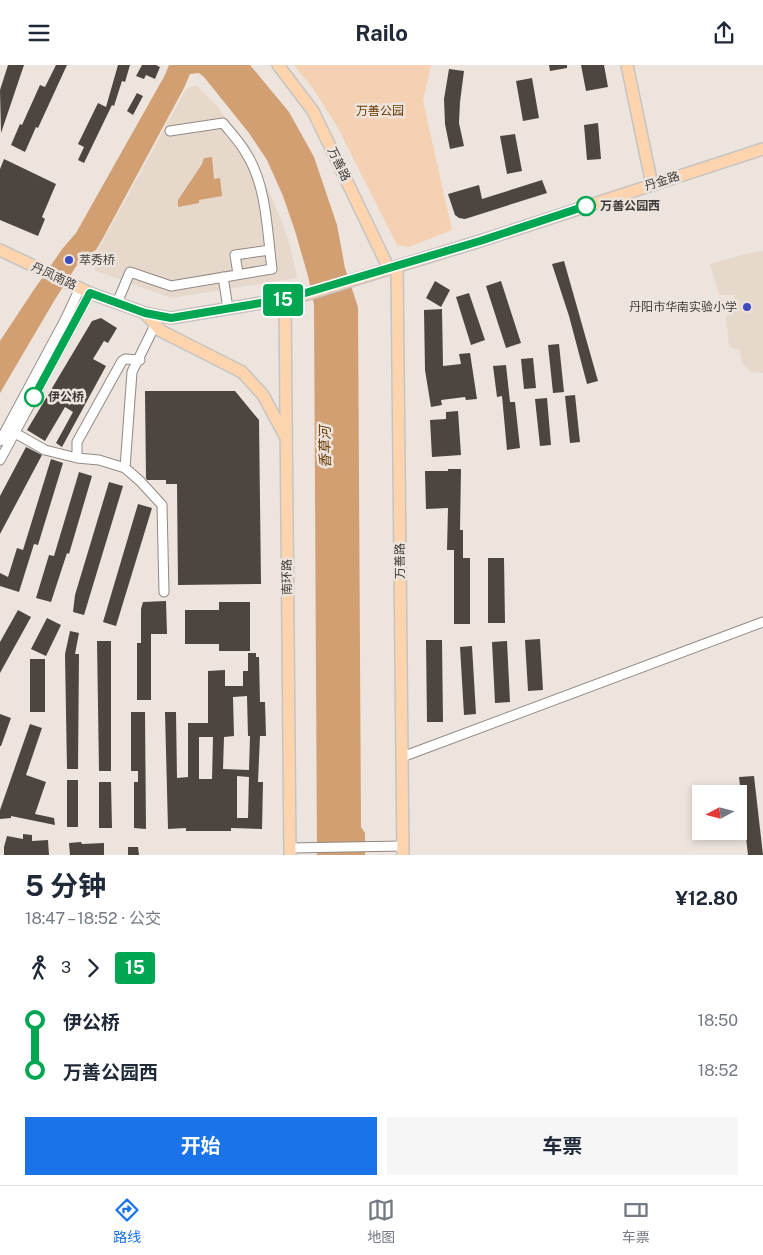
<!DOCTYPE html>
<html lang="zh">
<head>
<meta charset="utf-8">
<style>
	body { margin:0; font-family:"Public Sans","Noto Sans SC",sans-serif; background:#f6f6f7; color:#1f2937; height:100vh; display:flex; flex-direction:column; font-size:19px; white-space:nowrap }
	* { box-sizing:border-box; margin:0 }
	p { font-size:16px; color:#747a83 }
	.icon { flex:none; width:28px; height:28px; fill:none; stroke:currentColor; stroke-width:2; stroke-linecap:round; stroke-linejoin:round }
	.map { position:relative; height:790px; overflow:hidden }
	.panel { display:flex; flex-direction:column; background:#fff; flex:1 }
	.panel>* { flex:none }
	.badge { padding:0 10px; border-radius:4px; font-size:18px; line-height:32px }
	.needle { width:32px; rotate:263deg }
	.fabs { position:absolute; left:692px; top:720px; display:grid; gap:10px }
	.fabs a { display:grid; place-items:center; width:55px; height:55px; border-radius:0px; background:#fff; box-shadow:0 2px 8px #0003; font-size:25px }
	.map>.badge { position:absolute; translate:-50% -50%; box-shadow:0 0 0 2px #fff }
	.legs { display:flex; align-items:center; gap:8px; height:55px; padding:0 25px; font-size:16px }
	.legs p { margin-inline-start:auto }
	.summary { display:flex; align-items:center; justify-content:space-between; height:85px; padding:0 25px }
	h1 { font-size:28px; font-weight:700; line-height:38px }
	.cta { display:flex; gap:10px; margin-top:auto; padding:10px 25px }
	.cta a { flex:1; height:58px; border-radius:0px; background:#1a73e8; color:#fff; font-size:20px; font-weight:700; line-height:58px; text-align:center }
	.cta a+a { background:#f6f6f7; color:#1f2937 }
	ul { padding:0 25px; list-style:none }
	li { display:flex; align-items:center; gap:18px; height:50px; font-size:19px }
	li i { display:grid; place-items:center; width:8px; height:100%; margin:0 6px; background:currentColor }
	li i::after { content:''; width:12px; height:12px; margin:-6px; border:4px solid; border-radius:50%; background:#fff }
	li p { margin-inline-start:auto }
	li:first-child i { background:linear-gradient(#0000 50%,currentColor 0) }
	li:last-child i { background:linear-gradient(currentColor 50%,#0000 0) }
	header { display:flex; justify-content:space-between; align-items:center; height:65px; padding:0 25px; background:#fff; font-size:22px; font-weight:700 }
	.dock { display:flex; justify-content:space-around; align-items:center; height:70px; border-top:1px solid #e0e1e3; background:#fff; font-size:14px; color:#747a83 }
	.dock a { display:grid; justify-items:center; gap:2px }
	.dock .on { color:#1a73e8 }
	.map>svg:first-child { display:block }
</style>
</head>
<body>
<header><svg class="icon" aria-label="menu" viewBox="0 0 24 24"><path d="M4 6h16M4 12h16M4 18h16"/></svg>Railo<svg class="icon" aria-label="share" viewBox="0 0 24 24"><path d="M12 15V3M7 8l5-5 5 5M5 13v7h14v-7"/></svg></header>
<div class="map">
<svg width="763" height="790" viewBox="0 0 763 790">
	<rect width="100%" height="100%" fill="#ece4dd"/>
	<path fill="#e7d8cc" d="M196 20 217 41 253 91 281 154 291 184 297 213 171 233 94 205 97 199 92 196 186 24Z
		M763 186V308L751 307 742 298 740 286 729 281 726 253 735 230H719L710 199 745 189Z"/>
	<path fill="#f5d1b3" d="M294 0H431L423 36 452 165 409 182 397 180 338 63 314 25Z"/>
	<path fill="#d29f72" d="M169 0H250L289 47 314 92 337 160 345 203 358 242 361 762 365 768V790H317L314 240 308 211 295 166 283 131 267 95 249 68 204 12 199 8 190 9 184 23 103 173 96 185 82 192 54 236 0 328V276L33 226 63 183 76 168 165 10Z
		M212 92 214 114 220 113 222 131 199 135V138L178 142V135L202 99 204 93Z"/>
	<path fill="#4d4640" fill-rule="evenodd" d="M8 0H24L1 68 0 25Z
		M56 0H67L38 63 36 62 25 87 11 80 20 59 22 60 40 20 45 22Z
		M118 0H130L125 17 122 16 114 41 112 40 84 98 78 95 84 82 78 79 98 38 106 42Z
		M142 0H156L160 2 155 14 146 10 144 14 136 11Z
		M549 0H567V3L550 6Z
		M581 0H604L608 22 586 26Z
		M449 4 464 6 460 37 459 58 464 81 450 84 445 59 444 34Z
		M532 13 539 53 523 56 516 16Z
		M137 28 143 31 133 50 127 46Z
		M598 58 601 94 587 95 584 60Z
		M515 69 522 106 507 109 500 71Z
		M4 94 56 119 42 152 45 154 38 171 0 155V104Z
		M542 115 547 128 465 154 459 153 455 150 448 129 479 120 482 134Z
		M564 196 598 316 587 319 569 251 552 199Z
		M435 216 450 225 441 242 426 233Z
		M501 216 521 278 506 283 486 221Z
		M469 228 485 275 471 280 456 232Z
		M442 244 443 301 461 299 459 289 470 288 477 334 466 335 465 332 441 335 442 340 431 342 425 305 424 245Z
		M101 253 117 263 108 278 104 276 93 294 106 301 62 382 56 378 73 347 65 342 45 376 27 365 92 256Z
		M559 279 564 327 553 328 548 280Z
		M533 293 536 323 524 324 521 294Z
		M506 300 510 337H515L520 383 507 385 502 331 497 332 493 301Z
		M145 326H235L259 355 261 519 178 520 177 419H166V415H147L146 413Z
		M575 330 580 377 570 378 565 331Z
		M547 333 551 380 540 381 535 334Z
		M458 346 461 390 432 392 430 355 446 354V347Z
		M26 382 42 390 0 469V431Z
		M51 394 63 398 38 480 34 479 19 527 0 521V508L8 512 17 483 23 485Z
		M448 404H461L460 465H463V493H470V559H454V485H447L448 443 426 444 425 406H448Z
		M79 407 92 411 69 489 67 488 51 537 36 533 49 490 54 491Z
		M109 417 123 421 84 550 73 547 75 530Z
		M138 439 152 443 116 561 103 557Z
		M488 493H504L505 558H488Z
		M166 536 167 569H151V635H137V578H141V544L143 537Z
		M219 537H250V586H219V579H185V545H219Z
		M18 545 31 552 0 608V577Z
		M47 553 61 560 46 591 31 584Z
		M70 566 79 568 75 589H79L78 704H67L65 589Z
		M540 574 543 625 528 626 525 575Z
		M426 575H442L443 657H427Z
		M97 576H111V706H99Z
		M507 576 510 637 495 638 492 577Z
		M472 581 476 649 464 650 460 582Z
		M248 588H256V592H259L260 637H265L266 671H260L258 717H263L262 764 231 763V766H186V763L168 764 165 647H176L177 713 188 712V658H208V606L225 605V621H243V606H248ZM247 631 248 671H250L249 705 223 704 224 672 234 671 233 632ZM199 672H213L212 714H199ZM237 711 249 712 248 753H237Z
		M30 594H45V647H30Z
		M131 647H145L146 764 134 763V717H138V706H131Z
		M0 649 11 653 1 681H0Z
		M30 659 42 663 26 710 46 717 35 749 54 753 55 760 11 751V753L0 754V745Z
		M754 711 763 790H748L739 712Z
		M67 715H78V762H67Z
		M99 717H111L112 763H99Z
		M23 769 32 770V776L48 775 49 790H4V782L7 771 23 774Z
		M81 777 82 779 104 778V790H70L69 778Z
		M128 782H138L139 790H128Z"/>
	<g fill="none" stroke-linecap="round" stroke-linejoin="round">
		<defs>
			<path id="minor" d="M238 209 235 190 270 185
				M223 212 228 243
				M117 238 130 207 171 221 272 204C267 166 267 121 246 88 240 77 231 68 223 58L170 66
				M157 256 132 307 125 403 140 416 162 440 164 527
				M15 368 45 385 77 393
				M0 376 65 255 80 223
				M0 395 90 228
				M125 403 99 395 77 393V377L122 296 125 294 140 295
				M402 692 763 557
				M290 783 403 781"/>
			<path id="major" d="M278 0 313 46 389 204
				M627 0 652 120
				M0 185 90 228 145 248 171 253 285 234 304 230 480 176 763 84
				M397 202 403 790
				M285 234 290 790
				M145 248 161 266 242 307 263 330 285 371"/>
		</defs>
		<use href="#minor" stroke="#918983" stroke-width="11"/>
		<use href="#major" stroke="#c5c4c3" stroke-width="14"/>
		<use href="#minor" stroke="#fff" stroke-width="9"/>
		<use href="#major" stroke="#fed4ae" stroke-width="11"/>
	</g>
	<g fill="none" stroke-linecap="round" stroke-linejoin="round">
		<defs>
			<path id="line-1" d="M34 332 90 228 145 248 171 253 285 234 480 176 586 141"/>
		</defs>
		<use href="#line-1" stroke="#fff" stroke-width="11"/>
		<use href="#line-1" stroke="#00a651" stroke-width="8"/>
	</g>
	<g fill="#fff" stroke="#00a651" stroke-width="2.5">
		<circle cx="586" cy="141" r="9"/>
		<circle cx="34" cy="332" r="9"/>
	</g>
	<g fill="#3c4bbe" stroke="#ece4dd" stroke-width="2">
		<circle cx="69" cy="195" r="5"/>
		<circle cx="747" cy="242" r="5"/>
	</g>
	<g text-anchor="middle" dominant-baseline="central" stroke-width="5" stroke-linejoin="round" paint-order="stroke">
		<g font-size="12" fill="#6a3a00" stroke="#ece4dd">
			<text x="380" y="46">万善公园</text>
		</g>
		<g font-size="12" fill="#3e3b38" stroke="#ece4dd">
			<text transform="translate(339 99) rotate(64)">万善路</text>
			<text transform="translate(662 116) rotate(-18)">丹金路</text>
			<text transform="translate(54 211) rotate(25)">丹凤南路</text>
			<text transform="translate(400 496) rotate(-91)">万善路</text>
			<text transform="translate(287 512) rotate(-91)">南环路</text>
		</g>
		<g font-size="12" font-weight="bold" fill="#3e3b38" stroke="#ece4dd" text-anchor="start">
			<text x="600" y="141">万善公园西</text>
			<text x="48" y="332">伊公桥</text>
		</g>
		<g font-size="12" fill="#3e3b38" stroke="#ece4dd" text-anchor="start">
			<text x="79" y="195">萃秀桥</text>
			<text x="737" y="242" text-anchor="end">丹阳市华南实验小学</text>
		</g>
		<g font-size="14" font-style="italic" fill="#6c3b02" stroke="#ece4dd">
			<text transform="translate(325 382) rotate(-91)">香草河</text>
		</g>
	</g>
</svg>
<div class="fabs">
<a><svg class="needle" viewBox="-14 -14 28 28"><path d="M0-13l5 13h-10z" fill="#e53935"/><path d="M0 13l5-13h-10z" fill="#747a83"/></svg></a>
</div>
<b class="badge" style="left:283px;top:235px;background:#00a651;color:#fff">15</b>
</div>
<section class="panel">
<div class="summary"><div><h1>5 分钟</h1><p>18:47 – 18:52 · 公交</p></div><b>¥12.80</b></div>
<div class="legs"><svg class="icon" aria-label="walk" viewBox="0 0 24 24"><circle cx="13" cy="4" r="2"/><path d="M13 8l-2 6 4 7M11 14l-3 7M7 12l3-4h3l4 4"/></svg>3<svg class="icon" aria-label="forward" viewBox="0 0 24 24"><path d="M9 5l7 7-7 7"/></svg><b class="badge" style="background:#00a651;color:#fff">15</b></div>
<ul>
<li><i style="color:#00a651"></i><b>伊公桥</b><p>18:50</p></li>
<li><i style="color:#00a651"></i><b>万善公园西</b><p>18:52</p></li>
</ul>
<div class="cta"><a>开始</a><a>车票</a></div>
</section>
<nav class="dock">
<a class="on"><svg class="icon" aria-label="directions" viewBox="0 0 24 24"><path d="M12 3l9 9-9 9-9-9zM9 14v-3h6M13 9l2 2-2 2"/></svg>路线</a>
<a><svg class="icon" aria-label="map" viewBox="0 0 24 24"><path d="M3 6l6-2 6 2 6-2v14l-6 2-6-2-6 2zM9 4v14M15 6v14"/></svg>地图</a>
<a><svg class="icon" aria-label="tickets" viewBox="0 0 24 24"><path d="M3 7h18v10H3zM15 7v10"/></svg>车票</a>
</nav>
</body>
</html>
